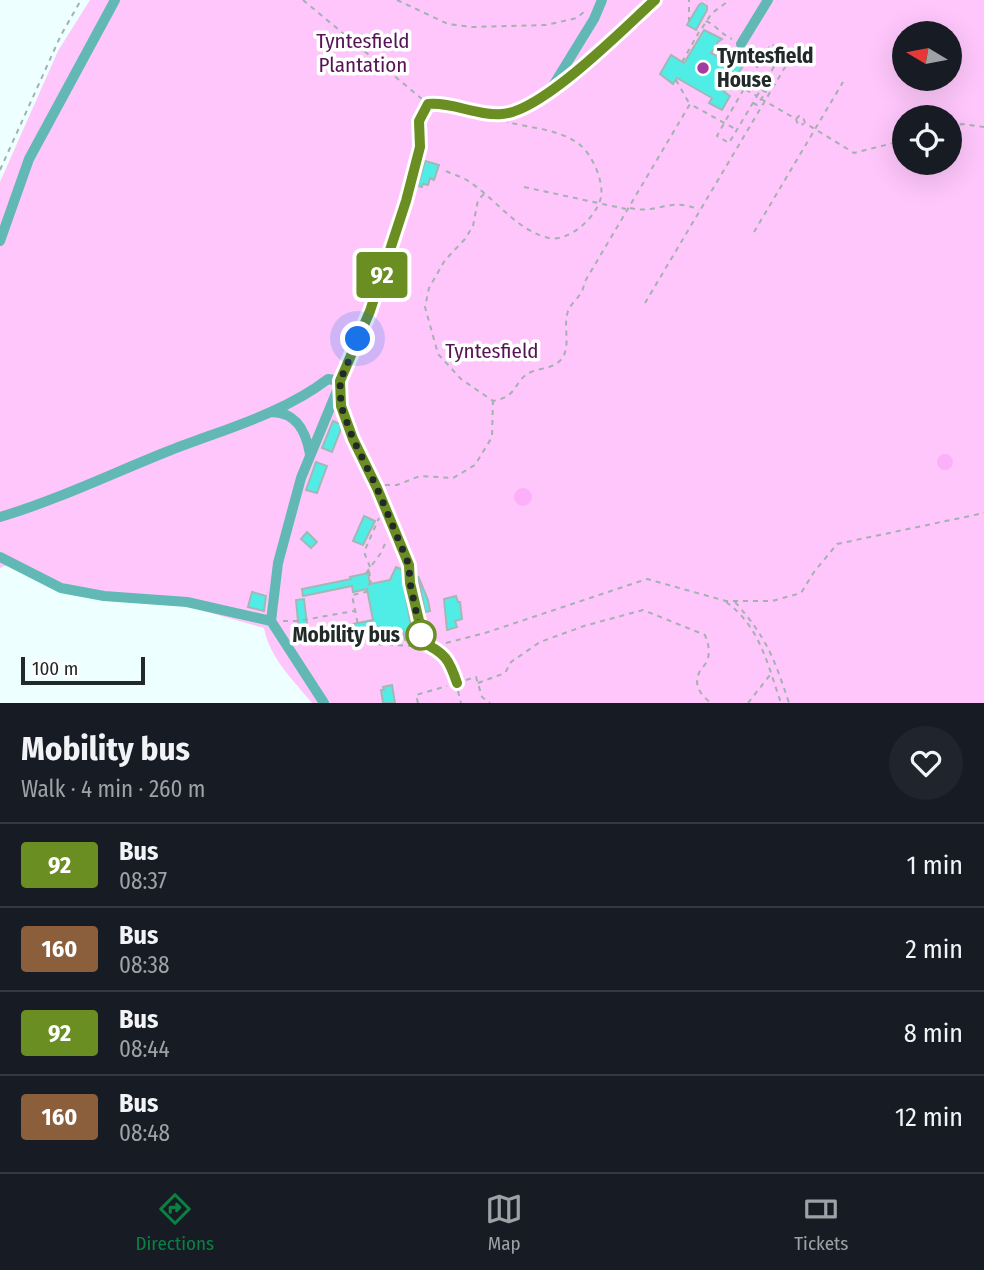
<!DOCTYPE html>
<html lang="en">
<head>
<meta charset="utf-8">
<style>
	body { margin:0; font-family:"Fira Sans Condensed",sans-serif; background:#20242c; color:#f1f3f6; height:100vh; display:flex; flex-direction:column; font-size:26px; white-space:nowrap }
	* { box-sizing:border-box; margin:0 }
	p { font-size:23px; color:#9ea1a6 }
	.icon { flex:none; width:38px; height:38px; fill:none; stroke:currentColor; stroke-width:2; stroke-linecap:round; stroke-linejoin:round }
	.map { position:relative; height:703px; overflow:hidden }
	.drawer { display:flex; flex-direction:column; background:#171b24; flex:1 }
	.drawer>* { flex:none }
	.badge { padding:0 14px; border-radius:5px; font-size:24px; line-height:46px }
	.needle { width:46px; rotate:280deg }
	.tools { position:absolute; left:892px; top:21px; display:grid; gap:14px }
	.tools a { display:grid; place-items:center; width:70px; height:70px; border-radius:50%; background:#171b24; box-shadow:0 7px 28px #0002; font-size:35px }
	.scale { position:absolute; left:21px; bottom:18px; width:124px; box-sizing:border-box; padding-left:7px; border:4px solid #212a29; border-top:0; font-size:19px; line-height:24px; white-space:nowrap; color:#212a29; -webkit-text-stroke:5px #fff; paint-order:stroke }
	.you { position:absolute; width:35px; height:35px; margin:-18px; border:5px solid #fff; border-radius:50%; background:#1a73e8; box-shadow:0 0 0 10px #1a73e833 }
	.map>.badge { position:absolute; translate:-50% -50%; box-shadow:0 0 0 4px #fff }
	.round { display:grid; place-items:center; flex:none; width:74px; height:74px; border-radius:37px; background:#20242c }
	.headline { display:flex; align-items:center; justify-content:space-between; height:119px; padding:0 21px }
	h1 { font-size:33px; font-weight:700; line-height:52px }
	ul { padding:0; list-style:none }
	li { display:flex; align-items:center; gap:21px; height:84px; padding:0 21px; border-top:2px solid #363941 }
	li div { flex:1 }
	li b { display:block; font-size:26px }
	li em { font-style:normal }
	li .badge { min-width:77px; font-weight:700; text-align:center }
	.dock { display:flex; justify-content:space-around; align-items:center; height:98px; border-top:2px solid #363941; background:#171b24; font-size:19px; color:#9ea1a6 }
	.dock a { display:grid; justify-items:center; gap:4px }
	.dock .active { color:#0b8043 }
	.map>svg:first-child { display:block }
</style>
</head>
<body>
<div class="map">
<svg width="984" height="703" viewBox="0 0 984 703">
	<rect width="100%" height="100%" fill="#edfffe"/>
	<path fill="#fec6fb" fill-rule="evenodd" d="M90 0H984V703H312C294 681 269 657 264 628L172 602 108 599 9 564 0 568V182L58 51ZM905 33H950V79H905ZM905 117H950V163H905Z"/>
	<path fill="#fcb0f9" d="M937 462a8 8 0 1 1 16 0a8 8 0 1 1-16 0Z
		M514 497a9 9 0 1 1 18 0a9 9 0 1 1-18 0Z"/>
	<path fill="#50ede7" stroke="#a3b8b6" stroke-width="2" d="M702 3 707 6V10L696 30 687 25 699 5Z
		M704 30 722 39 718 42 711 53 728 62 736 49 746 55 747 59 740 71 735 88 723 91 730 96 722 110 709 103 712 98 677 78 673 84 660 74 671 55 684 63Z
		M425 161 439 165 434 180 430 178 428 185 423 184 422 187 418 186Z
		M333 421 340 424 341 429 332 452 322 448Z
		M316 462 327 466 317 493 306 490Z
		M364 516 375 521 363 545 353 541Z
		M307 532 317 542 311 548 301 539Z
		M396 567 401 569 413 639 405 640 403 630 390 633 389 642 378 641 379 627 300 642 296 600 304 599 308 633 373 620 367 589 353 592 352 586 303 596 302 589 351 579 350 577 368 573 370 584 390 580Z
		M418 576 428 600 430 611 425 612Z
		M252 592 266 596 264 611 248 607Z
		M456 596 458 602H460L462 619 455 621 457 627 447 630 444 599Z
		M392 685 395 703H383L381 690H384L383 687Z"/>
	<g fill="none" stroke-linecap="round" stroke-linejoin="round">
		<path stroke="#a3b1b0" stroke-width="2" stroke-dasharray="5 5" stroke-linecap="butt" d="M303 0 422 99
			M397 0 448 24 472 27 546 25 577 18 586 10
			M706 21C717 26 721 34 732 39
			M689 22V0
			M702 28 712 13 730 0
			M749 49 774 64
			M682 62 699 32
			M676 80 689 103
			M737 85 757 96 729 143 717 136C734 105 753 74 771 44L783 51 757 96
			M761 99 796 119 798 125 804 124
			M753 103 757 105 766 92 762 90
			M796 119 799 116 803 117 805 123 854 153 905 140
			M950 127 962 124 984 127
			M0 170 61 35 81 0
			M446 171C452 174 459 176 465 179 494 196 516 231 549 238 569 242 597 217 601 197 604 181 592 154 579 144 559 129 530 128 507 122
			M524 187 626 209
			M484 194 478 200 473 226 465 239 445 260 429 288 425 307 438 354 461 379 493 401C520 396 513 380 531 372 543 367 557 369 564 355 570 341 563 326 568 311 573 299 583 297 584 283L690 104 737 130
			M630 208C656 215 672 196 699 210
			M754 232 843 82
			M645 303 797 47
			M385 485H397L420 476 453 478 475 465 492 437 493 401
			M370 567 364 552 379 518
			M369 571 371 581 366 592 352 595 361 640 375 644 413 646
			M366 573 381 553 387 539
			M726 602C760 626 768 666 781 703
			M735 602C767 638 774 658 789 703
			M283 621H298L354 611
			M446 643 485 633 647 579 726 601H772L801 593 814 572 837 544 984 513
			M466 680 476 677 482 697 490 703
			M478 683 505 673 511 662 540 642 584 626 643 610 705 635C708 643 710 650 708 658 707 664 701 668 699 673 693 686 702 696 711 703
			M458 691 461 703
			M418 703 416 695 447 686
			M748 703 770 675"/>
		<path stroke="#61b8b4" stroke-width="10" d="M741 44 768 0
			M554 84 594 19 602 0
			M0 241 29 159 115 0
			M340 383 342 406 353 439 377 488 409 565 410 583 421 629 422 642C445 653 449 659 457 683
			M271 412C297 412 306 432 310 454
			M0 517C57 500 111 474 166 452 221 430 281 415 328 379L340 381
			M0 557 61 588 104 596 187 602 271 621
			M324 703 271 621 278 563 301 478 370 311 406 201 420 147 419 121 428 104 444 103 500 114C549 108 618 33 655 0"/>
	</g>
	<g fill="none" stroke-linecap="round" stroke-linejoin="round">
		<defs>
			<path id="line" d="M457 683C449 659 445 653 422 642L421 629 410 583 409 565 377 488 353 439 341 406 340 381 370 311 406 201 420 147 419 121 428 104C453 102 477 116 502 114 542 112 624 28 655 0"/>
		</defs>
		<use href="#line" stroke="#fff" stroke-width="16"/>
		<use href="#line" stroke="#6b8e23" stroke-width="10"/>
		<path stroke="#212a29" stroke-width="7" stroke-dasharray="0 12.6" d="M358 339 340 381 341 406 353 439 377 488 409 565 410 583 422 639 421 635"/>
	</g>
	<circle fill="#a23ca1" stroke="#fff" stroke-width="2.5" cx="703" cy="68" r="7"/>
	<circle fill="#fff" stroke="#6b8e23" stroke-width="3.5" cx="421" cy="635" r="14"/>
	<g text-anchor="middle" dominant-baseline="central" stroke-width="7" stroke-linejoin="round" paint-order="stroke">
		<g font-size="21" fill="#561355" stroke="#fff">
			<text x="363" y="41">Tyntesfield<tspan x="363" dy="24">Plantation</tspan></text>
			<text x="492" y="351">Tyntesfield</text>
		</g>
		<g font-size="21" font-weight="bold" fill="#212a29" stroke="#fff" text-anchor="start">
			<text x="717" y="56">Tyntesfield<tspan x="717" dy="24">House</tspan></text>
		</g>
		<g font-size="21" font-weight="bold" fill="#212a29" stroke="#fff" text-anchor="end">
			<text x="400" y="635">Mobility bus</text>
		</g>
	</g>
</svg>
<div class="tools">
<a><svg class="needle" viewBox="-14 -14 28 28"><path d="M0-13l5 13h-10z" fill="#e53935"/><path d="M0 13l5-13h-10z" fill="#9ea1a6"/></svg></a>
<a><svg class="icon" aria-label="locate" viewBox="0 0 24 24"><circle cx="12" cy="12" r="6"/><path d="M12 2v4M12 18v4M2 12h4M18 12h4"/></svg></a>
</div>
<div class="scale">100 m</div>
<div class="you" style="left:358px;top:339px"></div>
<b class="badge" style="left:382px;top:275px;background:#6b8e23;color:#fff">92</b>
</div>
<section class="drawer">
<div class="headline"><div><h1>Mobility bus</h1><p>Walk · 4 min · 260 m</p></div><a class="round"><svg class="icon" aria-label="heart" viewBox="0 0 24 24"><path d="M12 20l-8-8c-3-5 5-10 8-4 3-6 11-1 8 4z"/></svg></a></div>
<ul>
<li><span class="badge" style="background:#6b8e23;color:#fff">92</span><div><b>Bus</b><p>08:37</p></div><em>1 min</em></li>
<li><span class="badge" style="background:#8b5e3c;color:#fff">160</span><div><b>Bus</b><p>08:38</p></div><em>2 min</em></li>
<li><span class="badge" style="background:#6b8e23;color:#fff">92</span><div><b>Bus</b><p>08:44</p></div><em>8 min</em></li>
<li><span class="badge" style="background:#8b5e3c;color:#fff">160</span><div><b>Bus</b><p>08:48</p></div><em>12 min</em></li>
</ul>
</section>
<nav class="dock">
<a class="active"><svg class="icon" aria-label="directions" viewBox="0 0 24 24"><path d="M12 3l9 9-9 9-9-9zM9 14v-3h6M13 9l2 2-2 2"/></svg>Directions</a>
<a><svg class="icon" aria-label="map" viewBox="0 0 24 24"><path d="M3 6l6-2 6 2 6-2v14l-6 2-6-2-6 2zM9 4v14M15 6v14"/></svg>Map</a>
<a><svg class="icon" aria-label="tickets" viewBox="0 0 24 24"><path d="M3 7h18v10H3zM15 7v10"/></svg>Tickets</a>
</nav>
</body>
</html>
